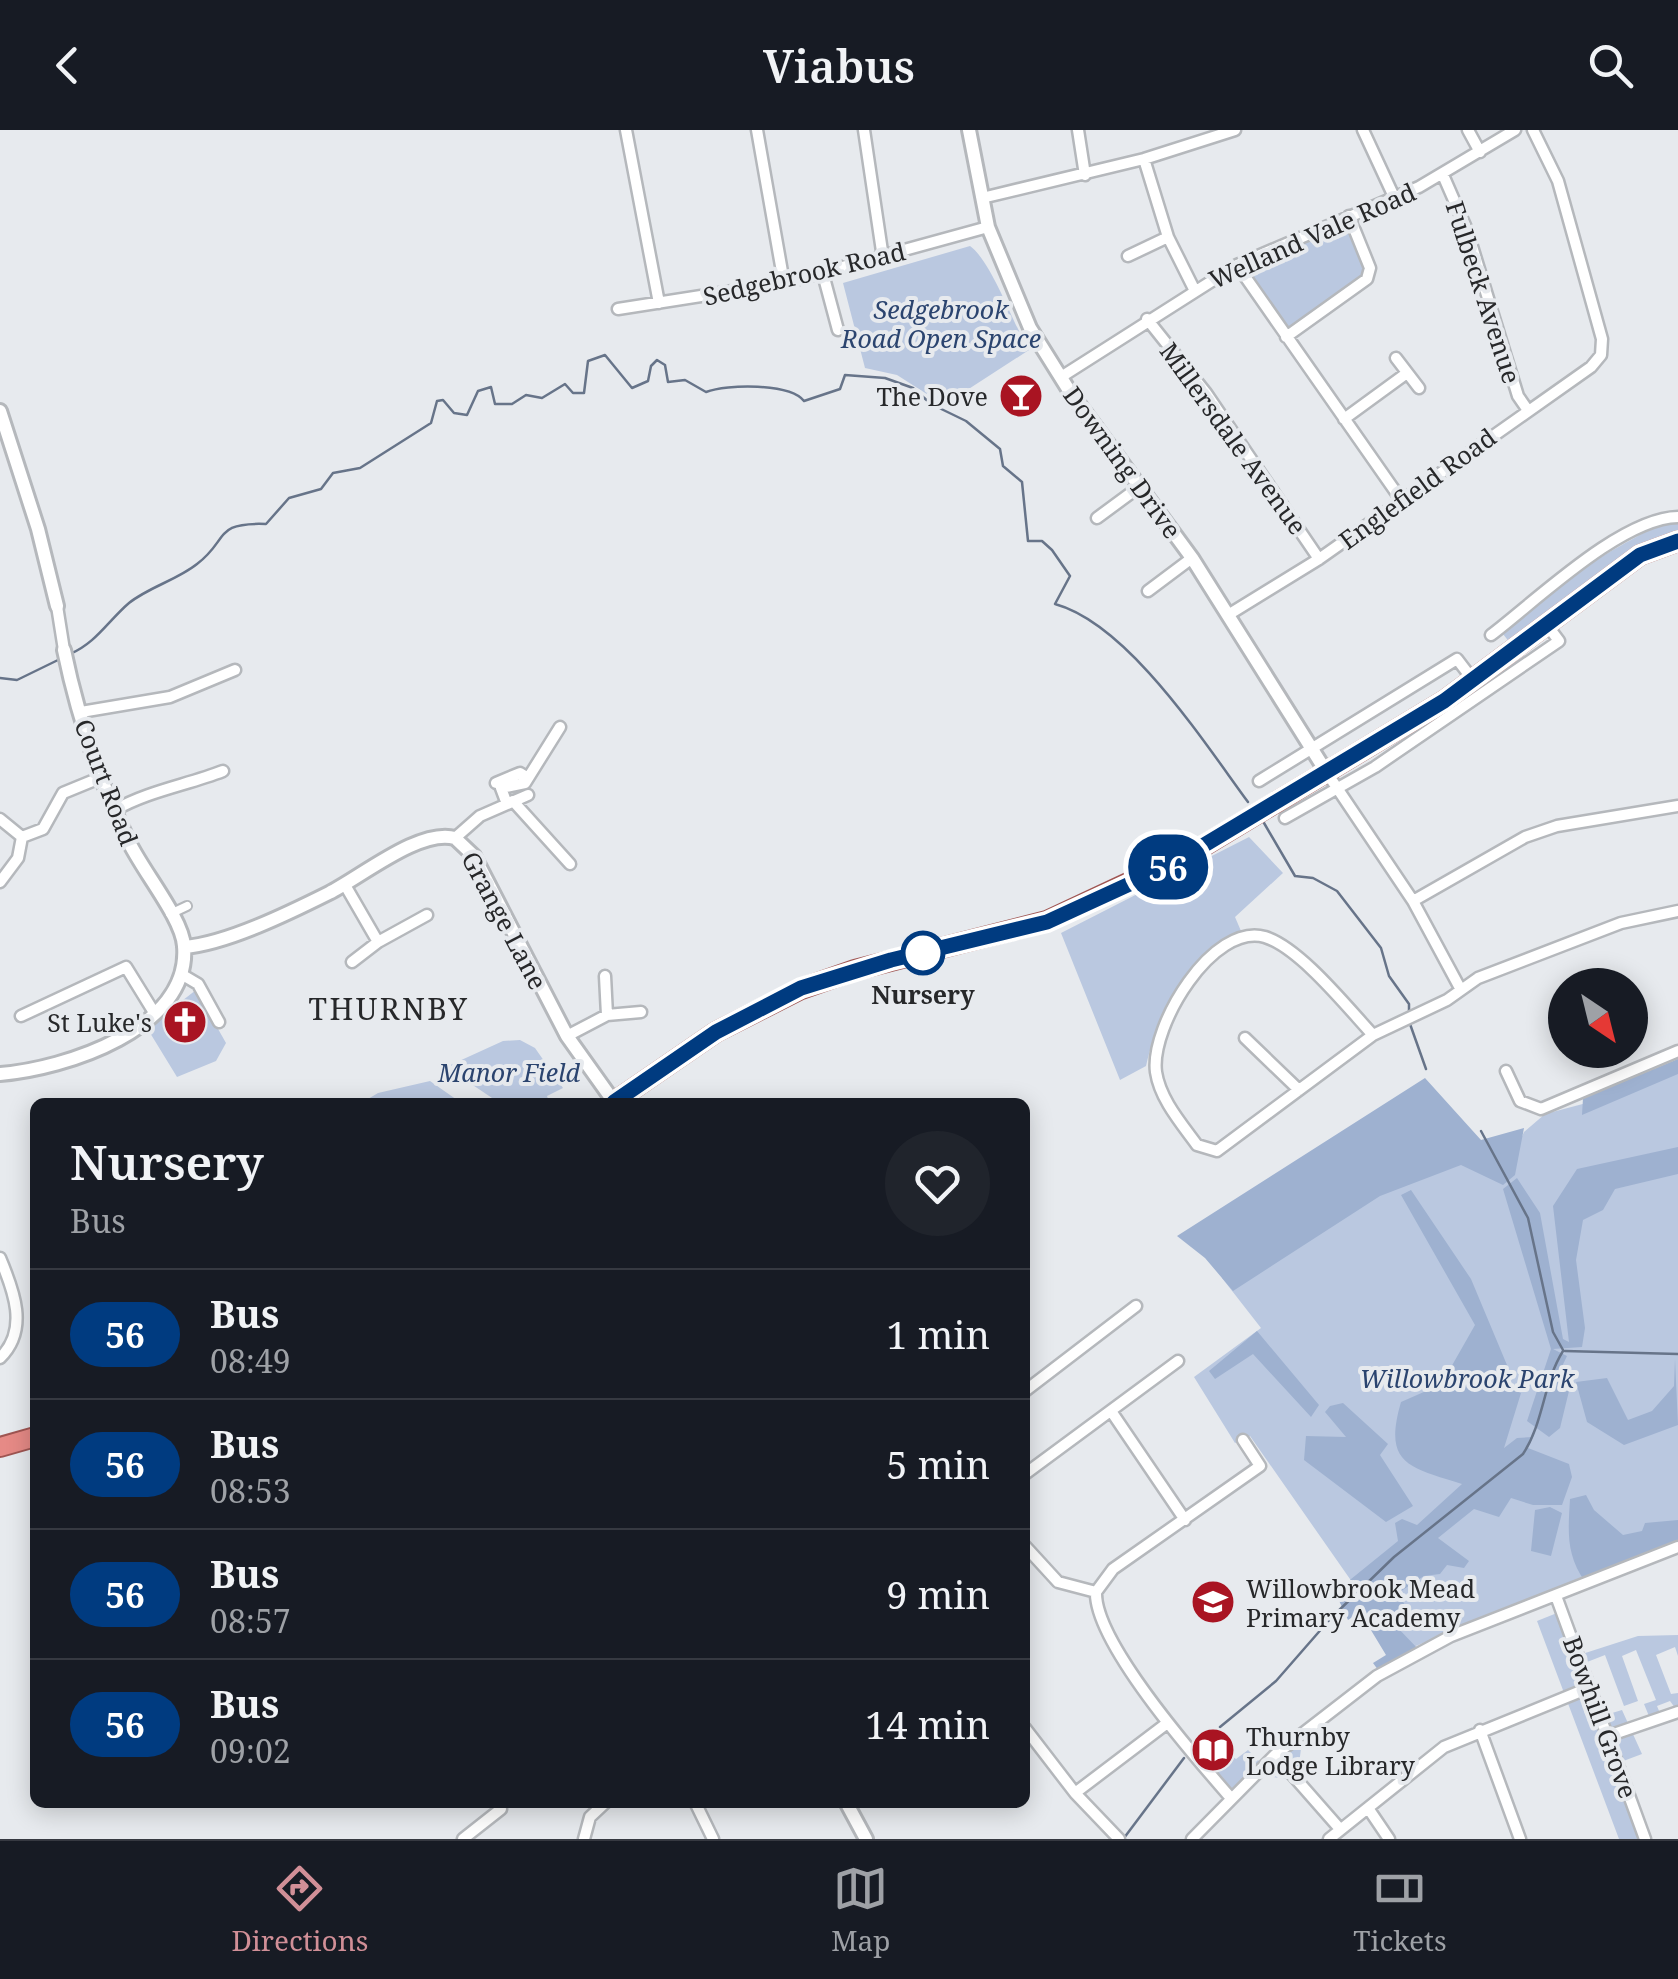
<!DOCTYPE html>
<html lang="en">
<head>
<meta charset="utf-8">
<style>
	body { margin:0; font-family:"Noto Serif",serif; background:#20242c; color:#f1f3f6; height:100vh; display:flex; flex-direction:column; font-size:38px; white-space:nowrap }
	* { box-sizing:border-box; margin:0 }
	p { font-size:32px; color:#9ea1a6 }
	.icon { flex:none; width:55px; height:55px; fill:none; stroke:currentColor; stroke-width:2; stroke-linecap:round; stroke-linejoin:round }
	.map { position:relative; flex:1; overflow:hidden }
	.side { position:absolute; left:30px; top:968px; width:1000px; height:710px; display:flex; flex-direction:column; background:#171b24; border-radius:15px; box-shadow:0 5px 25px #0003 }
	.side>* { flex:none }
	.badge { padding:0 20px; border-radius:32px; font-size:35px; line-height:65px }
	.needle { width:65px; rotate:145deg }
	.controls { position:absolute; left:1548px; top:838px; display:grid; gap:20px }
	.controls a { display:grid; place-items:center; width:100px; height:100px; border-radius:50%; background:#171b24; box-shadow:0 5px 25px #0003; font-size:50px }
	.map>.badge { position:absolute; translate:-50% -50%; box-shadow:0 0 0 5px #fff }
	.round { display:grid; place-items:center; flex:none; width:105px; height:105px; border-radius:52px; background:#20242c }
	.head { display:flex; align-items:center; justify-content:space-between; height:170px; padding:0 40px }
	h1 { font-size:48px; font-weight:600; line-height:75px }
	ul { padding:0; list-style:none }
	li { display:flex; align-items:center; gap:30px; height:130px; padding:0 40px; border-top:2px solid #363941 }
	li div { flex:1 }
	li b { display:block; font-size:38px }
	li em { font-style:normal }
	li .badge { min-width:110px; font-weight:700; text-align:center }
	header { display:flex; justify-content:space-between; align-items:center; height:130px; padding:0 40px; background:#171b24; font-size:45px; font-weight:600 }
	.tab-bar { display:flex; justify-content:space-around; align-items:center; height:140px; border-top:2px solid #363941; background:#171b24; font-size:28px; color:#9ea1a6 }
	.tab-bar a { display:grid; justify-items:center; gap:5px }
	.tab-bar .active { color:#d18f97 }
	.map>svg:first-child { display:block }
</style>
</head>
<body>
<header><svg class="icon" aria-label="back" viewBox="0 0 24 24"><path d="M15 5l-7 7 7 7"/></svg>Viabus<svg class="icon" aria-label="search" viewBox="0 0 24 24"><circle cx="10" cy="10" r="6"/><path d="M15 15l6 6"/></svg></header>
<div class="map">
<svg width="1678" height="1709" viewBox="0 0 1678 1709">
	<rect width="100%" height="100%" fill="#e7eaee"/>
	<path fill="#bac8e0" d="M1341 96 1351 101 1365 138 1363 147 1293 198 1286 196 1253 148 1256 136Z
		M970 116C992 132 1012 192 1029 220L944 275 897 245 865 238 843 153Z
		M1670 391 1678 393V406L1510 513 1503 504C1523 472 1632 405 1670 391Z
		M1249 707 1283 743 1235 787 1241 801C1182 840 1162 868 1146 936L1120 950 1061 803Z
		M196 860 226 913 216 931 177 947 147 898Z
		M520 910 535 918 563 958 547 966 549 972H498L446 937 503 911Z
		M1678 929V1409L1401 1522 1250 1306 1235 1313 1194 1247 1261 1198 1222 1148 1383 1044 1518 1015 1524 1002 1545 984 1594 971Z
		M430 951 460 972H363L378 963Z
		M1562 1481 1579 1525 1638 1506 1678 1505V1526L1675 1517 1656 1525 1671 1564 1678 1563V1582L1670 1571 1657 1576 1662 1588 1651 1591 1644 1574 1656 1570 1636 1520 1622 1526 1638 1571 1624 1576 1605 1525 1582 1534 1602 1586 1622 1580 1642 1624 1618 1633 1644 1709H1619L1537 1491Z
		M1303 1602 1297 1651 1256 1644 1232 1666 1203 1636 1224 1620 1236 1629 1248 1620 1264 1636Z"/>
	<path fill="#9eb1d0" d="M1678 929V944L1582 985 1583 968Z
		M1425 948 1481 1010 1524 998 1515 1045 1503 1055 1461 1035 1380 1066 1233 1161 1205 1128 1177 1106Z
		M1678 1017V1044L1615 1059 1603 1080 1583 1090 1576 1130 1585 1198 1582 1217 1553 1219 1567 1226 1556 1249 1569 1261 1560 1298 1549 1307 1527 1291 1551 1219 1503 1059 1517 1048 1540 1083 1563 1209 1569 1212 1553 1076 1577 1039Z
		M1411 1060 1471 1149 1512 1247 1446 1246 1475 1195 1401 1065Z
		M1257 1201 1319 1275 1311 1287 1253 1224 1215 1249 1209 1241Z
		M1675 1229 1678 1295 1624 1315 1587 1292 1576 1252 1607 1248 1628 1290 1652 1281 1674 1256Z
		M1469 1249 1492 1251 1521 1263 1504 1318 1517 1308 1533 1307 1528 1318 1569 1334 1572 1347 1562 1375H1533L1511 1368 1499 1387 1474 1379 1438 1408 1469 1431 1464 1438 1447 1435 1440 1444 1424 1446 1398 1463 1410 1484 1395 1495 1421 1522 1381 1544 1373 1533 1386 1525 1360 1482 1348 1490 1335 1462 1398 1411 1395 1393 1402 1389 1417 1395 1462 1354C1408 1337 1383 1334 1401 1272L1442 1254Z
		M1343 1273 1388 1314 1380 1325 1413 1376 1386 1392 1304 1330 1306 1306 1346 1307 1325 1282 1330 1276Z
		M1586 1365 1594 1380 1623 1405 1642 1401 1645 1393 1678 1390V1414L1585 1452C1566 1424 1568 1403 1570 1369Z
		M1550 1377 1562 1383 1551 1426 1531 1421 1535 1380Z"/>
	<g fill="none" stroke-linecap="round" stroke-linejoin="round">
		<path stroke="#677489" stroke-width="2.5" d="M70 524C96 513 108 491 129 473 149 457 177 450 197 434 229 410 213 392 266 394L289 368 321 359 333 343 360 338 431 293 437 271 443 270 454 283 467 285 478 261 491 257 495 274H512L526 265 542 268 565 254 573 263H584L588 231 605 225 632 258 648 251 651 236 657 230 665 235 668 252 685 250 706 262C727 254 790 253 804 271L840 259 845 245 885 248 913 258 931 274 966 291 1000 319 1003 336 1022 352 1028 411H1042L1052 420 1070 446 1055 474C1128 494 1203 611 1248 672
			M0 548 17 550 58 530
			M1264 693 1295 746 1313 748 1337 761 1381 818 1389 846 1409 874V886
			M1410 894 1426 939
			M1481 1001 1528 1088 1553 1202 1563 1220
			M1565 1221 1678 1224
			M1220 1597 1276 1551 1331 1488 1394 1427 1523 1324C1544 1292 1543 1253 1563 1221
			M1124 1708 1184 1628"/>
		<defs>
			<path id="pedestrian" d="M170 784 187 776"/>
			<path id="minor" d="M626 0 659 173
				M757 0 784 153
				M864 0 883 128
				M1078 0 1085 45
				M1363 0 1395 69
				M1468 0 1480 22
				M1144 29 1168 107 1194 159
				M1443 45 1467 100 1518 266 1527 279
				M982 68 1144 29 1235 0
				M1128 126 1168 107
				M1237 135 1402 371
				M823 144 838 200
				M618 179 784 153 988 97
				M1147 189 1206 263 1319 429
				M1286 207 1367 149 1370 138 1349 86
				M1396 228 1419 258
				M1061 247 1237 135 1419 57 1515 0
				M1344 289 1407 243
				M1097 388 1139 357
				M1148 461 1192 428
				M57 476 64 520
				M1228 485 1319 429 1591 237 1601 225 1602 209 1558 51 1533 0
				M1491 505C1536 471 1621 388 1678 387
				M81 582 170 567 235 540
				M1327 643 1413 771 1461 860
				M1259 651 1457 529 1473 550
				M496 653 520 643 528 648
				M513 671 570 734
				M507 674 501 658 525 653 560 597
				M115 680C148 661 187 655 223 641
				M1285 688 1375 637 1559 511 1547 495
				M0 689 22 707
				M455 708 480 686 528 665
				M0 752 18 728 22 707 43 699 63 663 102 647
				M345 755 378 812 427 785
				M1413 771 1525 707 1557 696 1678 676
				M352 832 378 812
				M181 844 198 854 219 892
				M607 885 641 882
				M21 886 126 837 155 884
				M1373 905C1347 877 1300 818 1265 807 1213 792 1150 896 1156 942 1160 969 1181 993 1197 1015L1217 1021 1373 905 1447 870 1478 848 1621 793 1678 781
				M567 906 607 885 605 846
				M1245 908 1299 960
				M1506 941 1520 971 1541 979 1678 921
				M0 1128C14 1161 29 1200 0 1228
				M1025 1261 1136 1176
				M1111 1281 1185 1390
				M1025 1344 1178 1231
				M1025 1416 1058 1452 1096 1462C1094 1512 1196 1628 1230 1667
				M1096 1462 1113 1439 1260 1336 1243 1310
				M1556 1466 1645 1709
				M1025 1598 1075 1663 1119 1709
				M1480 1600 1520 1709
				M1608 1606 1678 1582
				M1275 1625 1340 1699
				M1075 1663 1166 1594
				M695 1672 713 1709
				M1368 1678 1389 1709
				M463 1709 501 1679
				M584 1709 590 1687 606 1672
				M1192 1709 1275 1625 1377 1546 1451 1506 1678 1417
				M1329 1709 1444 1617 1591 1557"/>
			<path id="tertiary" d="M969 0 988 97 1030 198 1070 262 1192 428 1327 643
				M0 281 38 399 57 476
				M184 817C226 814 291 782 329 763 361 747 420 698 455 708L474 726 567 906 614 972
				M0 944C64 939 191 899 184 816 182 787 140 738 127 708 99 649 77 583 64 520
				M846 1672 866 1709"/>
			<path id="trunk" d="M614 972 716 902 801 859 855 840 1047 791 1192 723 1444 571 1640 425 1678 411
				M0 1317 35 1307"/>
		</defs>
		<use href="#pedestrian" stroke="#b5b8bc" stroke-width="12"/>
		<use href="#minor" stroke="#b5b8bc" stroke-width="15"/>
		<use href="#tertiary" stroke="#b5b8bc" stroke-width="18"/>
		<use href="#trunk" stroke="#9f5552" stroke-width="22"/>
		<use href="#pedestrian" stroke="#fff" stroke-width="8"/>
		<use href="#minor" stroke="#fff" stroke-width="10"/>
		<use href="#tertiary" stroke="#fff" stroke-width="12"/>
		<use href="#trunk" stroke="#e68a86" stroke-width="18"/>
	</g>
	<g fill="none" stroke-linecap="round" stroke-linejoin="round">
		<defs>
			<path id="line" d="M614 972 716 902 801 858 891 830 1047 792 1171 735 1444 571 1640 425 1678 411"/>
		</defs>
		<use href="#line" stroke="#fff" stroke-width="22"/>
		<use href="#line" stroke="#003b80" stroke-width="15"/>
	</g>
	<defs>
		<symbol id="bar-disc" viewBox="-11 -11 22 22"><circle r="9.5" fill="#a91422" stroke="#e7eaee"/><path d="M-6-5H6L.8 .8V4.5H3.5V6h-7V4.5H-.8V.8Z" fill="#fff"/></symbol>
		<symbol id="church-disc" viewBox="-11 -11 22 22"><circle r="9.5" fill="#a91422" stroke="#e7eaee"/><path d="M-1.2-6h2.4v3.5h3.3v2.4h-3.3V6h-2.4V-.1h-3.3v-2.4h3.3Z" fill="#fff"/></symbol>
		<symbol id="school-disc" viewBox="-11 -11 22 22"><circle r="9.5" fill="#a91422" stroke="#e7eaee"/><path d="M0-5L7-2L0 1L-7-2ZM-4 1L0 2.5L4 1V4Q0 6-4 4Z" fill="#fff"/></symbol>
		<symbol id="library-disc" viewBox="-11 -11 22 22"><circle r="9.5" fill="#a91422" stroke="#e7eaee"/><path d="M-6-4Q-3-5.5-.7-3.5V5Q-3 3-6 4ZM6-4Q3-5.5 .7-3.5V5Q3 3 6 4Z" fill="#fff"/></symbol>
	</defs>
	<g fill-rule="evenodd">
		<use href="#bar-disc" x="996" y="241" width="50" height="50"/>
		<use href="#church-disc" x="160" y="867" width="50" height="50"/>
		<use href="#school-disc" x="1188" y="1447" width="50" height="50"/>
		<use href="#library-disc" x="1188" y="1595" width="50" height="50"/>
	</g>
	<circle fill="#fff" stroke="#003b80" stroke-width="5" cx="923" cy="823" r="20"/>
	<g text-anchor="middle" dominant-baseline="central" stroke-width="8" stroke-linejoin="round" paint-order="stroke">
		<g font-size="25" fill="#27282a" stroke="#e7eaee">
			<text transform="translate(1312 105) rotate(-24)">Welland Vale Road</text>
			<text transform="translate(804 143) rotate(-13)">Sedgebrook Road</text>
			<text transform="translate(1484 162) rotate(72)">Fulbeck Avenue</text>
			<text transform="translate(1234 308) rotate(54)">Millersdale Avenue</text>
			<text transform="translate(1123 332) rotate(54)">Downing Drive</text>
			<text transform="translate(1417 358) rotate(-36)">Englefield Road</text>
			<text transform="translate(107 652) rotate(69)">Court Road</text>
			<text transform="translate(505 790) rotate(62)">Grange Lane</text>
			<text transform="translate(1601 1587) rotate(70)">Bowhill Grove</text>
		</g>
		<g font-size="25" font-style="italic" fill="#2b446f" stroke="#e7eaee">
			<text x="941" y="179">Sedgebrook<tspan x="941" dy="29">Road Open Space</tspan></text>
			<text x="509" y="942">Manor Field</text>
			<text x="1467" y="1248">Willowbrook Park</text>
		</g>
		<g font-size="25" fill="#27282a" stroke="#e7eaee" text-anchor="end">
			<text x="988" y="266">The Dove</text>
			<text x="152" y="892">St Luke's</text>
			<text x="1246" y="1458" text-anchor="start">Willowbrook Mead<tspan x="1246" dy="29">Primary Academy</tspan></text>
			<text x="1246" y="1606" text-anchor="start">Thurnby<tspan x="1246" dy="29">Lodge Library</tspan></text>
		</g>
		<g font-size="25" font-weight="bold" fill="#27282a" stroke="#e7eaee">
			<text x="923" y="864">Nursery</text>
		</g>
		<g font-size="30" letter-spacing="2.5" fill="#27282a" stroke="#e7eaee">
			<text x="389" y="878">THURNBY</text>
		</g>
	</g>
</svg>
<div class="controls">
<a><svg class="needle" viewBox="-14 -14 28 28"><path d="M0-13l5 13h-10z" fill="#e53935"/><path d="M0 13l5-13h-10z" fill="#9ea1a6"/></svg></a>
</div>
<b class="badge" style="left:1168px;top:737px;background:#003b80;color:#fff">56</b>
<section class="side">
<div class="head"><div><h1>Nursery</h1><p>Bus</p></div><a class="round"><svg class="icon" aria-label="heart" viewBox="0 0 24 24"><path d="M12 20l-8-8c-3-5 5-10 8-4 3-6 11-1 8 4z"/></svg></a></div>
<ul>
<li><span class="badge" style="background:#003b80;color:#fff">56</span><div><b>Bus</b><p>08:49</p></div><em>1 min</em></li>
<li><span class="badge" style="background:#003b80;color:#fff">56</span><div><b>Bus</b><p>08:53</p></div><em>5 min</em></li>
<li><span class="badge" style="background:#003b80;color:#fff">56</span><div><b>Bus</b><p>08:57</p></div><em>9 min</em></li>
<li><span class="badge" style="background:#003b80;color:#fff">56</span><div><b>Bus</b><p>09:02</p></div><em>14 min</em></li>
</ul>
</section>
</div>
<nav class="tab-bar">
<a class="active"><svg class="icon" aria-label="directions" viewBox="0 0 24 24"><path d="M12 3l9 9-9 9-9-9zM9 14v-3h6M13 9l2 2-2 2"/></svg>Directions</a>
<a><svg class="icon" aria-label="map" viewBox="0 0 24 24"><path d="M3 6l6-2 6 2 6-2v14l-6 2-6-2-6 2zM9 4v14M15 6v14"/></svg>Map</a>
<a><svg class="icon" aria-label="tickets" viewBox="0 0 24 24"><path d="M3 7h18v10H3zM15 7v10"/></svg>Tickets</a>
</nav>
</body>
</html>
